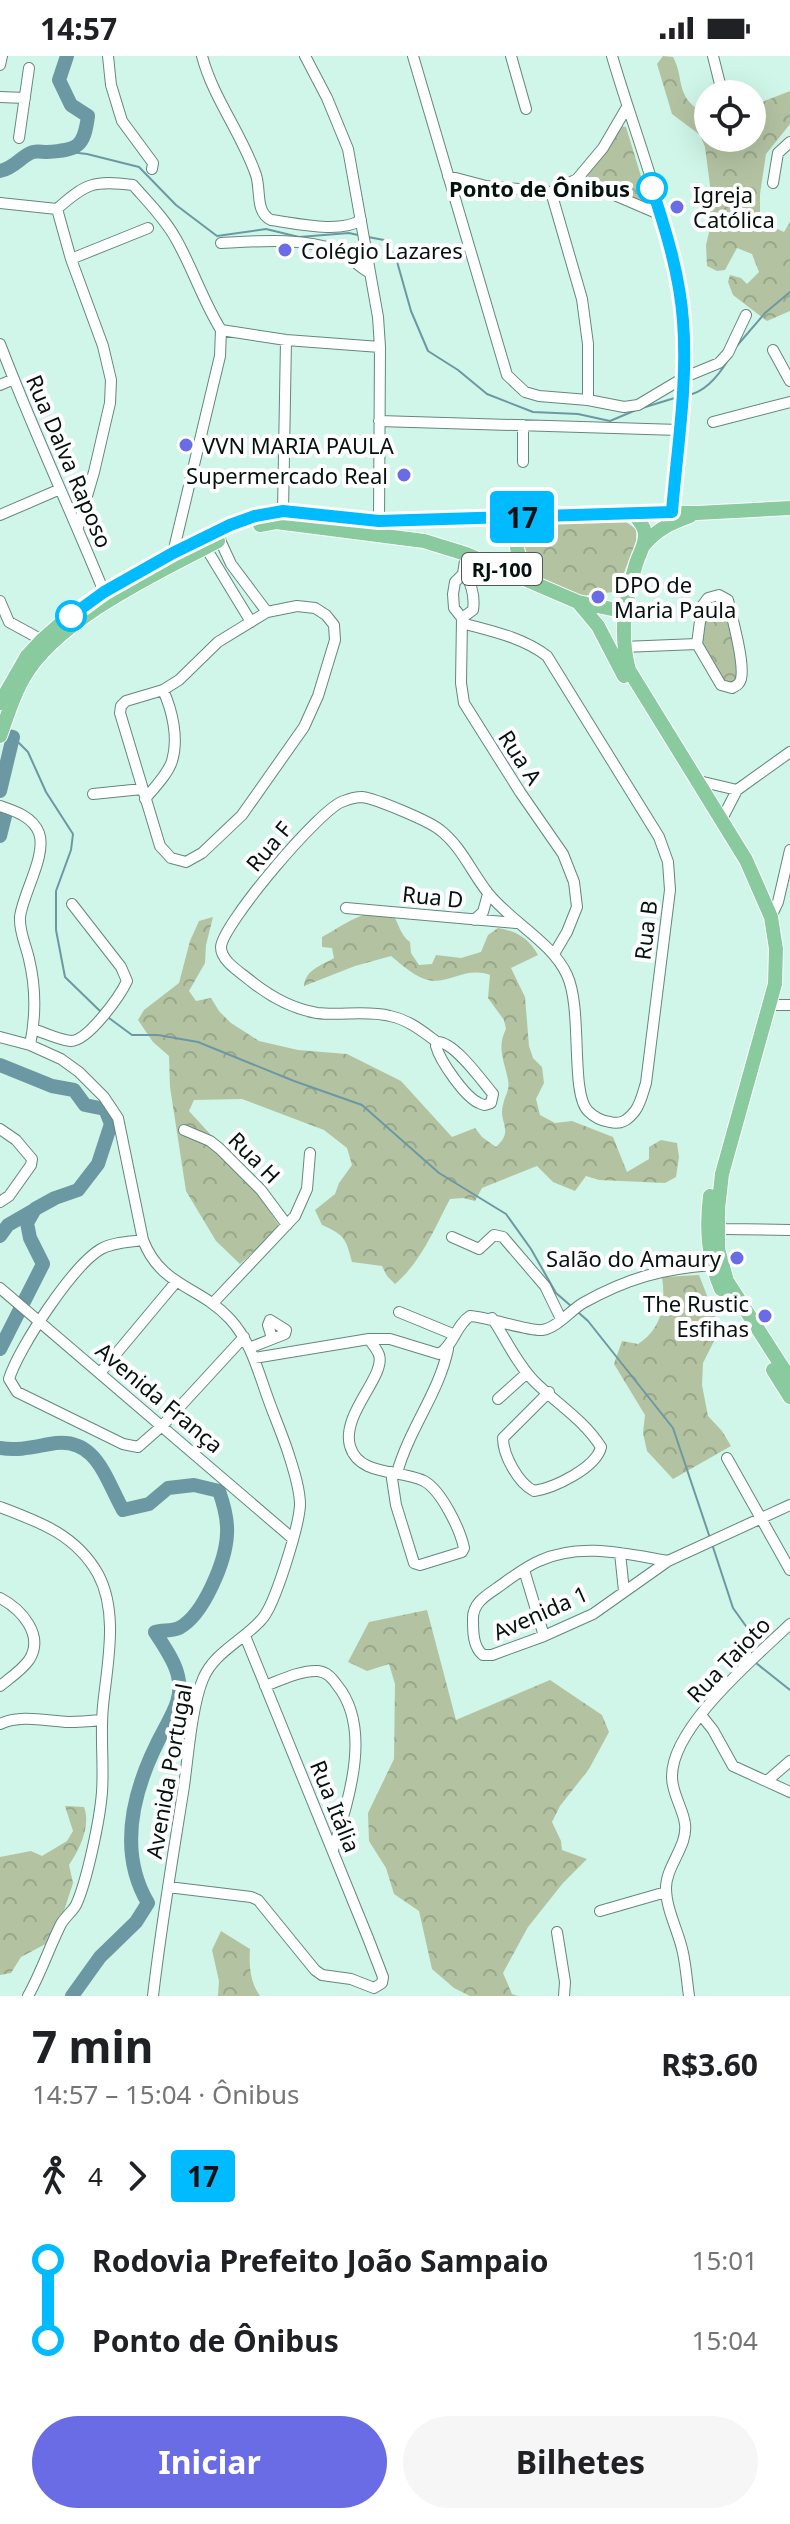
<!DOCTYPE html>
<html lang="pt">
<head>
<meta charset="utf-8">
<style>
	body { margin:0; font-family:"Noto Sans",sans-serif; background:#f6f6f6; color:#202124; height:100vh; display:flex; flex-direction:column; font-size:30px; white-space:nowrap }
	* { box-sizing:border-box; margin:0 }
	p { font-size:26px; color:#757577 }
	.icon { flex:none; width:44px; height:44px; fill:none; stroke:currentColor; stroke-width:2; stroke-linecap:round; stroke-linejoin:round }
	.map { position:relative; height:1940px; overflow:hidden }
	.drawer { display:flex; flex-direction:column; background:#fff; flex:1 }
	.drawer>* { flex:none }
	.badge { padding:0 16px; border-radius:6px; font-size:28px; line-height:52px }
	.buttons { position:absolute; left:694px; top:24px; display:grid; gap:16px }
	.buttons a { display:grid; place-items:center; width:72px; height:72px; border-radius:50%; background:#fff; box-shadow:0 8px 32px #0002; font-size:40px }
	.map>.badge { position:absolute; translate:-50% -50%; box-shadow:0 0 0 4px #fff }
	.legs { display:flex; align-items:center; gap:12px; height:88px; padding:0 32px; font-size:26px }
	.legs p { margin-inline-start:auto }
	.head { display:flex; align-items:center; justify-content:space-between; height:136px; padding:0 32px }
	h1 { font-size:44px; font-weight:700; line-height:60px }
	.button { display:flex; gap:16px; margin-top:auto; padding:16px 32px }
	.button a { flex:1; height:92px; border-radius:48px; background:#6a6ce6; color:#fff; font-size:32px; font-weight:700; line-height:92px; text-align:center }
	.button a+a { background:#f6f6f6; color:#202124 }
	ul { padding:0 32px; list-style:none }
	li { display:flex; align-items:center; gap:28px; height:80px; font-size:30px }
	li i { display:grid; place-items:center; width:12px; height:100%; margin:0 10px; background:currentColor }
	li i::after { content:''; width:20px; height:20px; margin:-10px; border:6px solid; border-radius:50%; background:#fff }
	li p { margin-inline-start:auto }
	li:first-child i { background:linear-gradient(#0000 50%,currentColor 0) }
	li:last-child i { background:linear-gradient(currentColor 50%,#0000 0) }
	.status { display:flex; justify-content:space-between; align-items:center; height:56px; padding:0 40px; background:#fff; direction:ltr }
	.status svg { height:22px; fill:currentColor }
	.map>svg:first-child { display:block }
</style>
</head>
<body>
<div class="status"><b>14:57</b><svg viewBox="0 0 49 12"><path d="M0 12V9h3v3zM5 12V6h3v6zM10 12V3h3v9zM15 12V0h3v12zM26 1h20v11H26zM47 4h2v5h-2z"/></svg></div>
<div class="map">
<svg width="790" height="1940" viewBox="0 0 790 1940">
	<defs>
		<pattern id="forest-crowns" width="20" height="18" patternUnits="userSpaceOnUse" patternTransform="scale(2)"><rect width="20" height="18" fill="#b3c3a2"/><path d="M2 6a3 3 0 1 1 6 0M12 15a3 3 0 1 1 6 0" fill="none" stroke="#98a68a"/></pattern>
	</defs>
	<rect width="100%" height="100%" fill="#cff6e8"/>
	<path fill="url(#forest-crowns)" d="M663 0 673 1C684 21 676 37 696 52H708V82H752V50L790 35V68L766 98 760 138V157L769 169 784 176 790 166V154V255L767 265 733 239 728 226 730 219 741 222 747 228 759 216 752 198 737 192 725 214 717 215 707 210 706 189 711 168 707 160 711 137 705 91 700 79 672 58 657 8Z
		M621 70 626 71 647 140 643 146 587 120 586 117Z
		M626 466 636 473V485L622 522V544L614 536 587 539 583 546 541 526 523 505V482L534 472 555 467Z
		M718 543 725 547 732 578 737 620 731 628 724 626 701 591 705 551 710 545Z
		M371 857H392C399 867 400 879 410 886L411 897 419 909 432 908 436 899 461 902 481 896 488 879 498 872C516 875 529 882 538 899L511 912 525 941 529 990 533 1002 542 1011 544 1027 536 1043 540 1059 555 1067 572 1065 613 1081 627 1116 649 1103V1091L661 1084 677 1087 679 1101 676 1121 665 1127 599 1124 586 1120 575 1135 553 1126 537 1110 482 1132 475 1145 463 1142 450 1143C434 1173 422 1205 395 1228L387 1220 382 1210 352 1206C346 1183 345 1179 322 1169L315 1154 335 1138 339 1127 352 1109 347 1092 324 1074 242 1043 194 1044 189 1055 211 1079 238 1117 261 1142 280 1171 240 1208 216 1185 186 1135 170 1031 169 1000 153 986 138 964 144 954 179 927 190 885 199 865 213 861 206 889 205 907 189 935 196 945 211 942 219 955 231 967 259 985 298 994 347 998 401 1025 452 1081 475 1072 482 1081 496 1091C515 1074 498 1067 503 1049 505 1039 510 1035 508 1024 505 1006 496 992 506 973L504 964 488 942 490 919C465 910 448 929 428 924 415 921 402 909 391 900L355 910 304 930C306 913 321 910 334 902L332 892 322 891V881C339 872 352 861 371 857Z
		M699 1219 720 1273 703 1307 702 1329 708 1360 722 1375 731 1390 673 1423 647 1395 643 1377 645 1359 614 1308 622 1285 638 1288C662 1273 666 1247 662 1221Z
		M427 1554 456 1664 550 1624 602 1659 609 1676 589 1713 560 1750 552 1766 561 1785 562 1794 587 1803 563 1827 528 1871 503 1917 512 1938 518 1940H470L454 1932 432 1913 419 1855 394 1838 386 1812 369 1785 368 1757 394 1703 395 1628 389 1608 367 1615 348 1606 369 1566Z
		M65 1750 84 1751C91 1769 80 1793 69 1809L73 1827 55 1883 21 1901 11 1917 0 1919V1801L31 1795 42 1800 67 1785 73 1775Z
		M221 1875 250 1893C249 1910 250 1926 260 1940H218L219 1925 212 1894Z"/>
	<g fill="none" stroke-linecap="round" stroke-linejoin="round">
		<path stroke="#6c98a3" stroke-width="2" d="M61 95 87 98 139 111 176 149 217 180 266 173 299 181 349 177 358 179
			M368 181 384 184 396 202 411 255 428 295 458 314 487 338 533 356 578 358 610 365 636 354
			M735 292 765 257 790 236
			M689 339C706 335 719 319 728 304
			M642 352 678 341
			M13 681 28 696 46 736 73 778 71 794 56 835V874L65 921 101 956
			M109 962 132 979H158L198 986 294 1025 362 1049 439 1117 506 1158 531 1193 556 1237 571 1250
			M579 1257 588 1265 673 1372 710 1482
			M712 1488 733 1552 753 1580 755 1596
			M756 1607 790 1634"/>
		<path stroke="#6c98a3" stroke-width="14" d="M0 115C15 112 22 99 33 96 38 95 42 96 47 96 78 94 84 91 88 60L71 49 59 24 67 0
			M0 678 13 681 0 735
			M0 753 5 760 0 780
			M0 1009 52 1030 74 1034 85 1049 105 1053 111 1068 98 1108 78 1134 55 1142 35 1153 27 1167 30 1182 43 1208 0 1293
			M0 1180 8 1169 34 1154
			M0 1392C18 1395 33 1391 50 1388 96 1379 105 1422 123 1454L149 1448 168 1432 194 1429 219 1435C224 1449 228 1463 227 1478 226 1504 204 1559 179 1572 173 1575 162 1574 155 1576 163 1589 175 1605 178 1620 183 1640 174 1655 165 1672 136 1725 115 1791 148 1847L136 1866 100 1901 72 1940"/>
		<defs>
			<path id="minor" d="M108 0 111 29 122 65 153 107 152 113
				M202 0C213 42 242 78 256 119 261 134 255 156 271 164 295 167 340 178 361 164
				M305 0 327 42 348 93 378 261 380 291 379 465
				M413 0 507 319 525 336 539 340 588 344 624 351 638 349 685 321 719 307 728 297 746 259
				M511 0 526 53
				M612 0C637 85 673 172 683 260 690 321 677 395 672 456
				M713 0 722 36
				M0 9 2 0
				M0 41 25 42
				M19 82 29 12
				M448 120 486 130 551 136 577 123 661 159
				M577 123 603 92 627 51
				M773 127 778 97 790 86
				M551 136 582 243 588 288V344
				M0 147 57 153
				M221 187C259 185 304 181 340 195 350 200 358 211 370 217
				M71 203 148 172
				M221 274 286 284 380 291
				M0 288C32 372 70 453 104 536
				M773 294 790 325
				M0 329 14 323
				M379 365 679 374
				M713 366 790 346
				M523 406V369
				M283 455 286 284
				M0 459 58 434
				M78 471 94 416 110 347 111 324 103 290 71 203 57 153C86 127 94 124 133 129 148 146 165 163 176 183 193 213 203 245 221 274
				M220 484 231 508 267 556
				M206 492 251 566
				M173 497 220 300 221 274
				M463 518 455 526 453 538 454 552 462 562 461 627 464 647 520 736 563 798 574 826 577 851 567 876 554 898
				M719 539 728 544C732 562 745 606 741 623 739 629 737 629 732 632L721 629 697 588 702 550 708 542Z
				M0 545 9 566 42 584
				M297 550 315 552 326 559 334 569 335 584 318 640 304 671 242 759 202 797 186 806 171 802 160 790 120 657 121 650 126 645 163 634 179 624 218 586 267 556Z
				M462 562 473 554C475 541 472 530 466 519L463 518 466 498
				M623 591 697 588
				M699 725 737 734
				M93 738 142 733
				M145 743C154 732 168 718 172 705 179 682 172 654 163 634
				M0 750C15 755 33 761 39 777 47 799 23 837 20 861 19 876 26 889 29 903 36 932 36 960 30 989
				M722 763 737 734 790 696
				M346 852 516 867
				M771 861 778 846 790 794
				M474 864 483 856 488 838
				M770 949H790
				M33 973C45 977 59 984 71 985 88 985 120 940 127 925L121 911 72 848
				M0 981 30 989 61 1003 79 1016 104 1041 118 1062 143 1184C161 1231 200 1230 230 1263 249 1284 256 1308 265 1334 272 1355 281 1375 288 1396 293 1412 300 1432 300 1449 299 1470 275 1549 262 1563 244 1584 214 1596 203 1623 192 1649 188 1701 184 1730 173 1800 161 1870 153 1940
				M437 986C454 985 482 1025 493 1038L491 1047C485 1049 485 1050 479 1047 465 1041 440 1005 436 990L437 986C422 975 409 964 390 960 366 954 341 960 317 957 293 953 271 941 252 926 242 917 221 906 221 891 222 869 322 750 344 745 349 743 357 741 362 741 377 743 429 765 440 774 461 790 472 817 488 837 511 866 552 886 567 919 583 953 570 1037 588 1055 594 1061 602 1065 610 1066 621 1069 628 1064 635 1055 641 1047 643 1036 646 1027L670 834 668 806 659 781 547 600C522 581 491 575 462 567
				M0 1073 16 1084 32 1103 31 1109 9 1140 0 1146
				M184 1074 210 1085 220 1093 261 1134 287 1169
				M713 1167 725 1173 790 1174
				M452 1181 479 1193 494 1179 503 1181 545 1230 561 1263
				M143 1184C129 1186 113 1186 101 1193 73 1209 18 1293 9 1323L17 1336 123 1388 138 1391 163 1369 244 1281
				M0 1232 292 1482
				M213 1247 295 1160 307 1133 310 1097
				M399 1256 455 1279
				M492 1262C506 1283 517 1308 534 1325 557 1348 583 1363 601 1391 596 1412 554 1432 534 1435 518 1427 503 1399 503 1382L549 1336
				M369 1283C372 1288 377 1293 379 1299 386 1320 341 1358 350 1390 359 1421 401 1413 424 1425 441 1434 460 1473 464 1492L462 1496 420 1509 414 1507 396 1449 391 1416
				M249 1292 285 1278 286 1274 270 1264 268 1269 272 1282
				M254 1302 369 1283H390L439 1298C454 1289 456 1269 470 1260 488 1261 531 1276 542 1274 557 1272 571 1254 583 1247 628 1222 661 1213 712 1209
				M100 1317 176 1226
				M498 1343 527 1317
				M727 1402 790 1514
				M397 1417C409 1373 439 1337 448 1293
				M0 1451C40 1466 76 1479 98 1518 119 1557 107 1609 103 1650 100 1679 104 1707 102 1736 100 1763 87 1825 76 1849 72 1856 65 1861 61 1868 49 1892 41 1917 28 1940
				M620 1497 624 1535
				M668 1505C626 1498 580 1486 539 1505 525 1511 511 1522 497 1532 485 1540 472 1548 473 1564 473 1576 473 1591 483 1599H492L544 1580 593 1558 668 1505 790 1449
				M524 1514 544 1580
				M0 1542C21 1553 45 1579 29 1604 22 1614 10 1622 0 1630
				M265 1630C281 1624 301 1614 318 1615 327 1616 332 1622 337 1629 373 1673 348 1745 333 1794
				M701 1659 713 1674 733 1710 790 1736
				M0 1668C21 1658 46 1665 69 1666 80 1666 91 1665 101 1664
				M767 1725 790 1705
				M168 1831 251 1841 258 1844 315 1914 322 1919 351 1923 374 1932 382 1927 383 1921 368 1882 245 1580
				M600 1855 666 1836
				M557 1876 565 1926 564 1940
				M689 1940C687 1926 686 1911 683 1897 679 1876 666 1854 666 1832 666 1810 688 1790 685 1768 683 1752 672 1738 672 1721 671 1671 756 1601 790 1568"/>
			<path id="major" d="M632 456C637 462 644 469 645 477 646 488 639 498 636 508 625 544 619 577 629 614L746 804 771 861 776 893 775 928 722 1118 718 1153V1193L727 1225 790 1323
				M260 469 276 466 424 485 466 498 578 546 612 553 625 550
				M644 489C657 473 671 467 690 460
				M535 526C517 502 504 480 538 461
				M578 546 598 570 624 620
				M0 647 27 600 42 584 68 561 104 536 173 497 230 469 255 460 283 455 379 465 632 456 697 457 790 452
				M0 680C7 661 13 640 23 623 56 563 159 516 218 485
				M710 1140C706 1173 708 1202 721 1233
				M773 1314 790 1341"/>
		</defs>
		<use href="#minor" stroke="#64887c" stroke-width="12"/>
		<use href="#major" stroke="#fff" stroke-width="16"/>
		<use href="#minor" stroke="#fff" stroke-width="10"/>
		<use href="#major" stroke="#89cb9e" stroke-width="14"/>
	</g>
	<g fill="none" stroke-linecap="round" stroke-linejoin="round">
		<defs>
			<path id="line-1" d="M71 560 104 536 173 497 230 469 255 460 283 455 379 465 672 456C677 393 688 328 683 265 680 220 666 175 652 132"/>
		</defs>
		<use href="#line-1" stroke="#fff" stroke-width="18"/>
		<use href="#line-1" stroke="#0bf" stroke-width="12"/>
	</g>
	<g fill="#fff" stroke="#0bf" stroke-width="4">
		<circle cx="652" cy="132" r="14"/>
		<circle cx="71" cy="560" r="14"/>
	</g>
	<g fill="#6a6ce6" stroke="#fff" stroke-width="3">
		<circle cx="677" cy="151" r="8"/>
		<circle cx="285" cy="194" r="8"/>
		<circle cx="186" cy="389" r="8"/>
		<circle cx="404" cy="419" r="8"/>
		<circle cx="598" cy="541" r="8"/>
		<circle cx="737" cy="1202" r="8"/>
		<circle cx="765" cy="1260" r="8"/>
	</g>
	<g text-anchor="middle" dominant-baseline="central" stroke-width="8" stroke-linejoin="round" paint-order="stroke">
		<rect fill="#fff" stroke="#505956" stroke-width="2" x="462" y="497" width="80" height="32" rx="6"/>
		<g font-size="20" font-weight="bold" fill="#05120d">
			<text x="502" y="513">RJ-100</text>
		</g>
		<g font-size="22" font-weight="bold" fill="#05120d" stroke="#fff" text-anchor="end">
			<text x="630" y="132">Ponto de Ônibus</text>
		</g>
		<g font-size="22" fill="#05120d" stroke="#fff" text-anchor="start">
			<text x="693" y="138">Igreja<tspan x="693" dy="25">Católica</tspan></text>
			<text x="301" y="194">Colégio Lazares</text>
			<text x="202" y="389">VVN MARIA PAULA</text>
			<text x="388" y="419" text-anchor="end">Supermercado Real</text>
			<text x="614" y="528">DPO de<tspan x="614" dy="25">Maria Paula</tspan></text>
			<text x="721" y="1202" text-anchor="end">Salão do Amaury</text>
			<text x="749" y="1247" text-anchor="end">The Rustic<tspan x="749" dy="25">Esfihas</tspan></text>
		</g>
		<g font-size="22" fill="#05120d" stroke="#fff">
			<text transform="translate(70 405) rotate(67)">Rua Dalva Raposo</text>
			<text transform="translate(521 701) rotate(57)">Rua A</text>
			<text transform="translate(268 790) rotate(-50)">Rua F</text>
			<text transform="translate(433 840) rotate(6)">Rua D</text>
			<text transform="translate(645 874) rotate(-83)">Rua B</text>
			<text transform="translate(255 1101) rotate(45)">Rua H</text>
			<text transform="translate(160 1341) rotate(40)">Avenida França</text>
			<text transform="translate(540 1556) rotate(-24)">Avenida 1</text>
			<text transform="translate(728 1603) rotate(-46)">Rua Taioto</text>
			<text transform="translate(168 1715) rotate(-80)">Avenida Portugal</text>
			<text transform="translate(336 1750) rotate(68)">Rua Itália</text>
		</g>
	</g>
</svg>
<div class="buttons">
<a><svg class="icon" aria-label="locate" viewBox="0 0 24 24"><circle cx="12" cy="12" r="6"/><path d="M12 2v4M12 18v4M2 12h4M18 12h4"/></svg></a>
</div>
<b class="badge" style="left:522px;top:461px;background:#0bf;color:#111">17</b>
</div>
<section class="drawer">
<div class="head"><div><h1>7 min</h1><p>14:57 – 15:04 · Ônibus</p></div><b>R$3.60</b></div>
<div class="legs"><svg class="icon" aria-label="walk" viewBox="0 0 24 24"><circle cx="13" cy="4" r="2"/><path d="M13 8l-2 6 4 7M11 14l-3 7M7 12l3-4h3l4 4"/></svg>4<svg class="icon" aria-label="forward" viewBox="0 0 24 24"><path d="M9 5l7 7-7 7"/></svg><b class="badge" style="background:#0bf;color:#111">17</b></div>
<ul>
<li><i style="color:#0bf"></i><b>Rodovia Prefeito João Sampaio</b><p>15:01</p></li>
<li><i style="color:#0bf"></i><b>Ponto de Ônibus</b><p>15:04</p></li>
</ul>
<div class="button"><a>Iniciar</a><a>Bilhetes</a></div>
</section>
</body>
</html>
